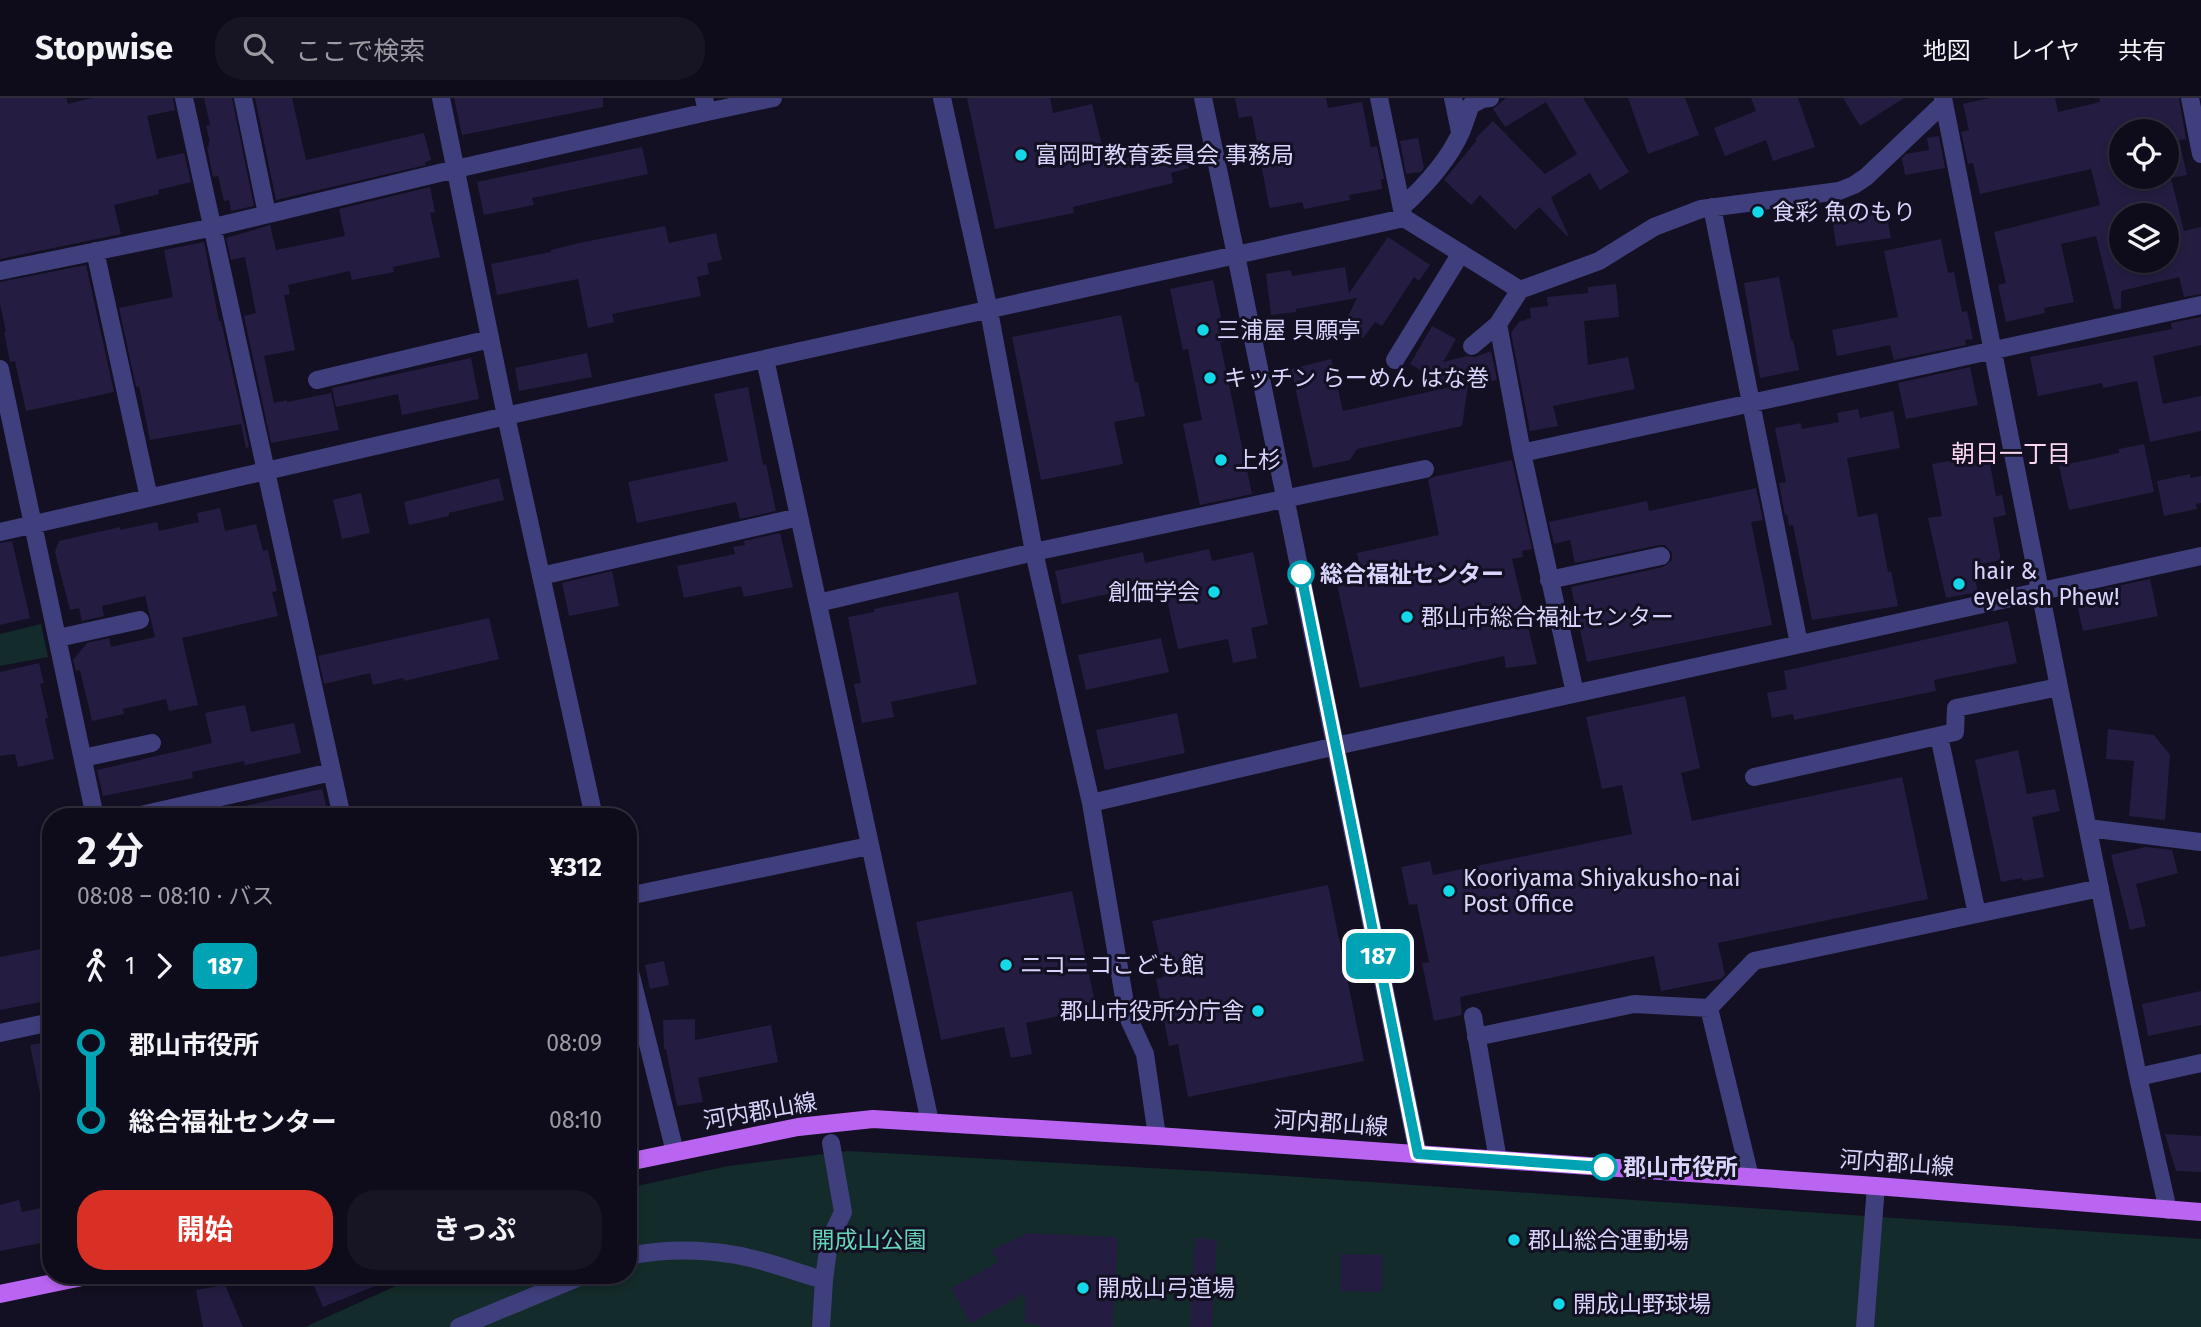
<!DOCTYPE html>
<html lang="ja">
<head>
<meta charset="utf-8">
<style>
	body { margin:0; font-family:"Fira Sans","Noto Sans JP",sans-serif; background:#171523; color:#f1f3f6; height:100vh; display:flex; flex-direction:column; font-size:26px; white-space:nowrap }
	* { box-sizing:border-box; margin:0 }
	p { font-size:23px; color:#9b9ba2 }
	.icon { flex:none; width:38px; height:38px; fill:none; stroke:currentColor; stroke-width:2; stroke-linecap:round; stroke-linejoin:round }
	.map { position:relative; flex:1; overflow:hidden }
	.details { position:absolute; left:42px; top:710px; width:595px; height:476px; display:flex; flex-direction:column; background:#0e0c1a; border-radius:28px; box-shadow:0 4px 10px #0003,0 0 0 2px #2e2c39 }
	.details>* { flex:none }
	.badge { padding:0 14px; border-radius:10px; font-size:24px; line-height:46px }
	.controls { position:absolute; left:2109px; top:21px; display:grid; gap:14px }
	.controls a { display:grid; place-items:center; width:70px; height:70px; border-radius:50%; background:#0e0c1a; box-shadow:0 4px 10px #0003,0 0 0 2px #2e2c39; font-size:35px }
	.map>.badge { position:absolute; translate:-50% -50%; box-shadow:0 0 0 4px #fff }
	.legs { display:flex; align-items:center; gap:10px; height:77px; padding:0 35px; font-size:23px }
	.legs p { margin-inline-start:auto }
	.summary { display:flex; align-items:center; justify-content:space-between; height:119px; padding:0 35px }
	h1 { font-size:38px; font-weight:700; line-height:52px }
	.action { display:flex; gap:14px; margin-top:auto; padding:14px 35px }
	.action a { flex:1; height:80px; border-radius:28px; background:#d93025; color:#fff; font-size:28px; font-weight:700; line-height:80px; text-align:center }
	.action a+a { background:#171523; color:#f1f3f6 }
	ul { padding:0 35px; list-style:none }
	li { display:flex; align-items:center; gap:24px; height:77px; font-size:26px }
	li i { display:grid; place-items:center; width:10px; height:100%; margin:0 9px; background:currentColor }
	li i::after { content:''; width:18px; height:18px; margin:-9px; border:5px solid; border-radius:50%; background:#0e0c1a }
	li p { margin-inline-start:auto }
	li:first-child i { background:linear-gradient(#0000 50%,currentColor 0) }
	li:last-child i { background:linear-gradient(currentColor 50%,#0000 0) }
	header { display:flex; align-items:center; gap:42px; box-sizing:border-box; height:98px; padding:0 35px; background:#0e0c1a; border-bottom:2px solid #2e2c39 }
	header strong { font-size:33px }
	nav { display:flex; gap:38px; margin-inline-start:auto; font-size:24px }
	.search { width:490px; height:63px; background:#171523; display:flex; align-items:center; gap:18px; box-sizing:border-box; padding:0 24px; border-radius:28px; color:#9b9ba2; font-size:26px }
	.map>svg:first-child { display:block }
</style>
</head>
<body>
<header>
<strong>Stopwise</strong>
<div class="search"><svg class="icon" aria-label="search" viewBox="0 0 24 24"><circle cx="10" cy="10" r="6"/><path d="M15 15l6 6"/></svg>ここで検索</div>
<nav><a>地図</a><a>レイヤ</a><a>共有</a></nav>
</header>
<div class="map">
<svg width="2201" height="1229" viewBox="0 0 2201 1229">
	<rect width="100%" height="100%" fill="#121022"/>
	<path fill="#132b2a" d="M41 526 48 559 0 568V536Z
		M848 1053 1240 1075 2201 1141V1229H305L418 1178H628V1090L728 1068Z"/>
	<path fill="#241d41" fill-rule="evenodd" d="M0 0H66L68 6 92 0H173L175 12 147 18 157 61 184 55 191 84 158 92 159 96 114 107 121 136 0 161Z
		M204 0H232L254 108 231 113 229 102 224 103 218 78 213 79 207 49H209L208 44H210L206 28 210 27Z
		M255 0H292L306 62 424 35 431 62 425 64 426 67 276 102Z
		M454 0H603V9L462 37Z
		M967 0H1050L1053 15 1092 6 1104 56 1120 52 1122 61 1184 49 1189 70 1171 75 1173 85 1073 109 1074 115 995 131Z
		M1235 0H1326L1328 10 1362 4 1371 49 1377 48 1384 81H1381L1382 91 1349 97 1350 102 1304 111 1302 104 1271 110 1269 108 1252 18 1239 20Z
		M1506 0H1583L1629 74 1600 92 1590 75 1551 99 1568 137 1567 138 1539 109 1515 132 1480 97 1471 107 1444 82 1477 42 1475 41 1493 23 1545 76 1577 56 1546 4 1505 29 1493 11Z
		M1628 0H1685L1699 37 1648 56Z
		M1751 0H1798L1815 49 1773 63 1766 42 1725 58 1714 30 1756 13Z
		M1843 0H1904L1860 28Z
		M1990 0H2055L2058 14 2100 4 2099 0H2179L2186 41 2179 42 2187 77 2171 80 2184 133 2201 129V196L2184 199 2179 179 2121 193V211H2114L2096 138 2061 146 2074 204 2044 210 2045 215 2006 224 1998 187 2006 185 1994 134 2100 107 2091 71 1980 96 1973 65 1968 66 1961 34 1969 32 1963 6ZM2121 33H2166V79H2121ZM2121 117H2166V163H2121Z
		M1939 38 1945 70 1905 77 1902 60 1906 56 1929 52 1927 40Z
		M1418 40 1424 70 1421 74 1406 76 1400 43Z
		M642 49 648 76 532 100 534 107 484 117 477 84Z
		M430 89 435 114 430 115 440 159 393 169 394 174 352 182 350 173 288 187 290 196 284 197 295 252 264 258 274 305 287 302V304L331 295 339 332 271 345 244 218 256 215 245 159 231 162 226 140 270 127 276 152 345 138 339 111Z
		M1864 105 1865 109 1884 105 1891 140 1836 148 1831 110Z
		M665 128 669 145 716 135 722 162 707 165 709 176 697 179 701 198 612 216 614 224 588 230 578 181 497 197 491 166 551 154V152L579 145Z
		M1388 139 1430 167 1419 183 1414 179 1382 228 1375 224 1363 240 1343 229 1357 200 1296 211V214L1271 217 1266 176 1291 172 1292 178 1345 169 1349 195Z
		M1941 141 1948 175 1954 174 1962 214 1967 213 1973 241 1965 242 1966 247 1894 262 1890 247 1837 258 1832 232 1898 219 1884 153Z
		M204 144 219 223H221L249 349 246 350 241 326 150 342 139 288 136 289 119 210 173 199 164 152Z
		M86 167 114 294 26 313 15 263 10 264 4 234H6L0 206V184Z
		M1779 179 1791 242H1793L1799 272 1760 280 1744 185Z
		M1213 182 1226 243 1220 244 1252 396 1200 407 1183 326 1202 322 1188 251 1183 252 1170 191Z
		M1616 186 1619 219 1584 223 1588 267 1628 259 1635 291 1553 308 1558 328 1530 333 1511 235 1519 224 1531 220 1530 210 1548 208 1547 199 1588 195V189Z
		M1121 217 1135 284H1138L1145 318 1114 324 1123 366 1041 382 1012 239Z
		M2201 219V247L2153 258 2163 306 2201 298V333L2150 344 2137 283 2103 290 2102 285 2038 298 2030 259 2172 231 2171 225Z
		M1432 228 1456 241 1443 264 1467 258 1475 259 1491 253 1497 282 1468 287 1462 328 1357 351 1350 362 1313 370 1291 271 1331 261 1343 313 1450 289 1410 266Z
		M587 255 592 279 519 293 515 270Z
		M471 260 479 301 402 317 398 296 336 309 332 290Z
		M1970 269 1978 307 1906 321 1898 285Z
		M748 289 763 367 766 366 776 413 740 421 736 404 637 425 628 384 728 363 714 296Z
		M1858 311 1860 320 1893 313 1900 350 1847 360 1858 419 1877 415 1888 474 1891 473 1898 508 1812 522 1793 427 1789 428 1787 416 1785 417 1779 385 1786 384 1775 330 1801 325 1802 331 1839 324 1837 315Z
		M2144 346 2154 394 2069 412 2059 368 2119 355V351Z
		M1988 356 1996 398 2002 397 2006 417 1993 420 2001 462 1972 468 1978 494 1946 500 1928 420 1942 418 1932 366Z
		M1512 362 1532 451 1522 453 1523 459 1512 461 1537 566 1506 570 1504 558 1360 590 1334 473 1360 468 1357 455 1439 437 1428 382 1433 379Z
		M2190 376V380L2201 378V405L2196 406 2197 411 2164 418 2157 383Z
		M499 380 504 402 449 415V418L409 427 404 404Z
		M1756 390 1763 422 1751 424 1772 527 1587 564 1571 489 1663 469 1672 462V455L1665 447H1659L1575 465 1570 442 1554 446 1549 424 1647 403 1649 413Z
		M361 395 370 435 342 441 333 402Z
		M220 410 225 433 256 426 263 453 268 452 277 493 272 494 278 518 182 540 198 607 169 613 166 601 123 611 124 616 92 623 80 572 76 573 73 562 87 545 109 540 111 549 155 539 145 498 102 508 104 518 82 523 79 510 70 512 55 454 59 443 120 429V432L157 424 159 433 199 424 197 415Z
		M780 435 793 489 744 499 741 488 684 500 677 468 735 456 733 449 745 447 744 443Z
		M12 443 30 520 0 527V445Z
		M1209 451 1212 463 1253 454 1268 526 1251 530 1257 560 1233 565 1228 541 1178 551 1163 484 1062 506 1055 473 1143 454 1145 465Z
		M612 473 619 508 569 518 562 485Z
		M2150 481 2158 518 2083 533 2075 497Z
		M958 494 977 586 891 604 894 619 862 625 854 586 861 585 848 519 874 514V511Z
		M489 520 499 561 404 583 403 580 373 587 370 575 324 586 318 558Z
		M2008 523 2017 565 1934 582 1936 593 1794 622 1793 616 1772 620 1767 595 1787 591 1784 573Z
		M1161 540 1169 574 1086 592 1078 557Z
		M39 565 44 585 40 586 48 620 45 621 54 661 18 669 15 656 0 658V574Z
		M1685 598 1700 670 1681 675 1692 723 1902 679 1928 801 1718 845 1725 877 1721 881 1661 893 1654 858 1460 899 1462 917 1434 923 1422 865 1429 864 1421 826 1417 806 1409 807 1401 769 1430 763 1433 777 1632 736 1622 687 1602 691 1586 619Z
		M245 607 251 634 294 625 301 655 245 667 244 663 192 674 193 680 103 698 97 672 212 645 205 615Z
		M1177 615 1185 655 1105 672 1096 632Z
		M2108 631 2154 637 2170 657 2165 722 2129 718 2134 663 2106 661Z
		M2018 652 2027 696 2055 691 2060 713 2032 719 2044 779 2023 783 2022 780 2001 784 1975 662Z
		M322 691 329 719H232L231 711Z
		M2146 749 2172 752 2178 775 2136 786 2146 828 2130 832 2111 757Z
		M1328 787 1364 963 1188 999 1178 946 1169 948 1156 881 1164 879 1152 823Z
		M1072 793 1096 910 1026 925 1032 956 1011 960 1004 929 941 942 916 824Z
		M51 849V902L0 912V859Z
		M664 863 669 887 650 891 645 867Z
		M2201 893V927L2148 938 2142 906Z
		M695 921V942L771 927 778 964 698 980 703 1004 677 1008 666 951H664L663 922Z
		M51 943V1005H42L30 947Z
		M2165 1036 2201 1038V1074L2176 1073Z
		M19 1102 22 1114 51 1108V1143L0 1153V1107Z
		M1028 1135 1118 1139 1113 1229H1041V1227L1025 1225V1195L970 1226 952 1190 999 1164 992 1152Z
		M1195 1140 1217 1142 1212 1229H1190Z
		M1341 1156 1383 1157 1382 1194 1340 1193Z
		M325 1178H397V1179L323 1209 312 1183Z
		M225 1187 243 1229H203L196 1192Z"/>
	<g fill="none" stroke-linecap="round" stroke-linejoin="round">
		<path stroke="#403f7d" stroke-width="18" d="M184 0 342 719
			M243 0 267 116
			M441 0 506 318 594 719
			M942 0 989 213 1034 454 1091 705 1127 917 1145 956 1157 1038
			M1203 0 1236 157 1418 1056
			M1379 0 1403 116
			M1453 0 1460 34
			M1943 0 2059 589 2138 979 2168 1112
			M2190 0 2201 56
			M707 14 773 0
			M1402 109C1425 88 1448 63 1461 34 1465 25 1467 16 1471 7L1482 1 1490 0
			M1712 109 1799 546
			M95 153 149 400
			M0 173 214 129 456 71 707 14 704 0
			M1498 226 1522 355 1575 595
			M1472 248 1498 226 1520 192
			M765 261 930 1024
			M1395 262 1461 155
			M0 271 95 719
			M317 282 490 241
			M1522 355 2201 207
			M0 434 506 318 1404 120 1520 192 1599 163 1654 129 1701 111 1839 93 1854 87 1866 79 1944 5
			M541 478 799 419
			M1549 482 1661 458
			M818 505 1034 454 1425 371
			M58 540 140 522
			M1939 638 1977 816
			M83 660 152 645
			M1754 679 1955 634 1956 610 2059 589
			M1091 705 1336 648 2201 458
			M132 719 332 674
			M2088 730 2201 744
			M628 798 869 748
			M628 866 675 1054
			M1709 910 1750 1079
			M1473 918 1498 1062
			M0 935 51 924
			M1476 939 1634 906 1709 910 1754 863 2100 790
			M2138 979 2201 965
			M628 1158C663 1151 701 1151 736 1157 765 1162 795 1174 824 1182
			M459 1229 582 1178
			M821 1229 824 1182 829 1144 843 1114 831 1045
			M1865 1229 1876 1088"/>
		<path stroke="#ba65f2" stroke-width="18" d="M628 1064 798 1029 873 1021 1157 1038 1876 1088 2201 1114
			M0 1196 87 1178"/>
	</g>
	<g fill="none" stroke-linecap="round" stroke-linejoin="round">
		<defs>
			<path id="line-1" d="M1301 476 1418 1056 1604 1069"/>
		</defs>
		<use href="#line-1" stroke="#fff" stroke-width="16"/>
		<use href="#line-1" stroke="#00a3b4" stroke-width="10"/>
	</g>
	<g fill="#14d7e8" stroke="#121022" stroke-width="2.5">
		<circle cx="1021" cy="57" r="7"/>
		<circle cx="1758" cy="114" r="7"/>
		<circle cx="1203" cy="232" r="7"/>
		<circle cx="1210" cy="280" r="7"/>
		<circle cx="1221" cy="362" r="7"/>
		<circle cx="1959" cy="486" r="7"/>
		<circle cx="1214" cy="494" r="7"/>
		<circle cx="1407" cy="519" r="7"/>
		<circle cx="1449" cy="793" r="7"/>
		<circle cx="1006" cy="867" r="7"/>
		<circle cx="1258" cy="913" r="7"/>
		<circle cx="1514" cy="1142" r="7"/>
		<circle cx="1083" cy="1190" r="7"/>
		<circle cx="1559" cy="1206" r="7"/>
	</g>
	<g fill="#fff" stroke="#00a3b4" stroke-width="3.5">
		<circle cx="1301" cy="476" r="12"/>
		<circle cx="1604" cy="1069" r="12"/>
	</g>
	<g text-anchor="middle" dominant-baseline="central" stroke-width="6" stroke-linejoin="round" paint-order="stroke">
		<g font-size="23" fill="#d8d4fb" stroke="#121022" text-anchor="start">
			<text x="1035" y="57">富岡町教育委員会 事務局</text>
			<text x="1772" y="114">食彩 魚のもり</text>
			<text x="1217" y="232">三浦屋 貝願亭</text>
			<text x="1224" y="280">キッチン らーめん はな巻</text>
			<text x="1235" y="362">上杉</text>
			<text x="1973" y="473">hair &amp;<tspan x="1973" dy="26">eyelash Phew!</tspan></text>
			<text x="1200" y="494" text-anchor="end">創価学会</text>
			<text x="1421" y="519">郡山市総合福祉センター</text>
			<text x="1463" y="780">Kooriyama Shiyakusho-nai<tspan x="1463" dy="26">Post Office</tspan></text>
			<text x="1020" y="867">ニコニコこども館</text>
			<text x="1244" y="913" text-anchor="end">郡山市役所分庁舎</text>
			<text x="1528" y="1142">郡山総合運動場</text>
			<text x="1097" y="1190">開成山弓道場</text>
			<text x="1573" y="1206">開成山野球場</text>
		</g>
		<g font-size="23" font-weight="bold" fill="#d8d4fb" stroke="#121022" text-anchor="start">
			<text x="1320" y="476">総合福祉センター</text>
			<text x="1623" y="1069">郡山市役所</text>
		</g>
		<g font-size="23" fill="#d8d4fb" stroke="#121022">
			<text transform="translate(760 1013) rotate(-10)">河内郡山線</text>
			<text transform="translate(1331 1025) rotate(4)">河内郡山線</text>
			<text transform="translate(1897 1065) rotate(4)">河内郡山線</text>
		</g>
		<g font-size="23" fill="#67d5b7" stroke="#121022">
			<text x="869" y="1142">開成山公園</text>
		</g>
		<g font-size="24" fill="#fbd6ef" stroke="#121022">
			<text x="2011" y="356">朝日一丁目</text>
		</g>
	</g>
</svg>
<div class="controls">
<a><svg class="icon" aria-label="locate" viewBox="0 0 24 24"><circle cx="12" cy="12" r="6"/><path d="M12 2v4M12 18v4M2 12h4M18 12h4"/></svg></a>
<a><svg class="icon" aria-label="layers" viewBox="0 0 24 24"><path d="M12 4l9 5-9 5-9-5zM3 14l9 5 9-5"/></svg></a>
</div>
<b class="badge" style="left:1378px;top:858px;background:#00a3b4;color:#fff">187</b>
<section class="details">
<div class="summary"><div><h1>2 分</h1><p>08:08 – 08:10 · バス</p></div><b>¥312</b></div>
<div class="legs"><svg class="icon" aria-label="walk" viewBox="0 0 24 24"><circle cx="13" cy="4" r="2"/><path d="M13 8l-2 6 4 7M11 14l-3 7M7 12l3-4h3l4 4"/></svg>1<svg class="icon" aria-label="forward" viewBox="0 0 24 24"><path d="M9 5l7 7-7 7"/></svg><b class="badge" style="background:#00a3b4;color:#fff">187</b></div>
<ul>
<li><i style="color:#00a3b4"></i><b>郡山市役所</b><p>08:09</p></li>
<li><i style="color:#00a3b4"></i><b>総合福祉センター</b><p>08:10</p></li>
</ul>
<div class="action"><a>開始</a><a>きっぷ</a></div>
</section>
</div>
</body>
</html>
